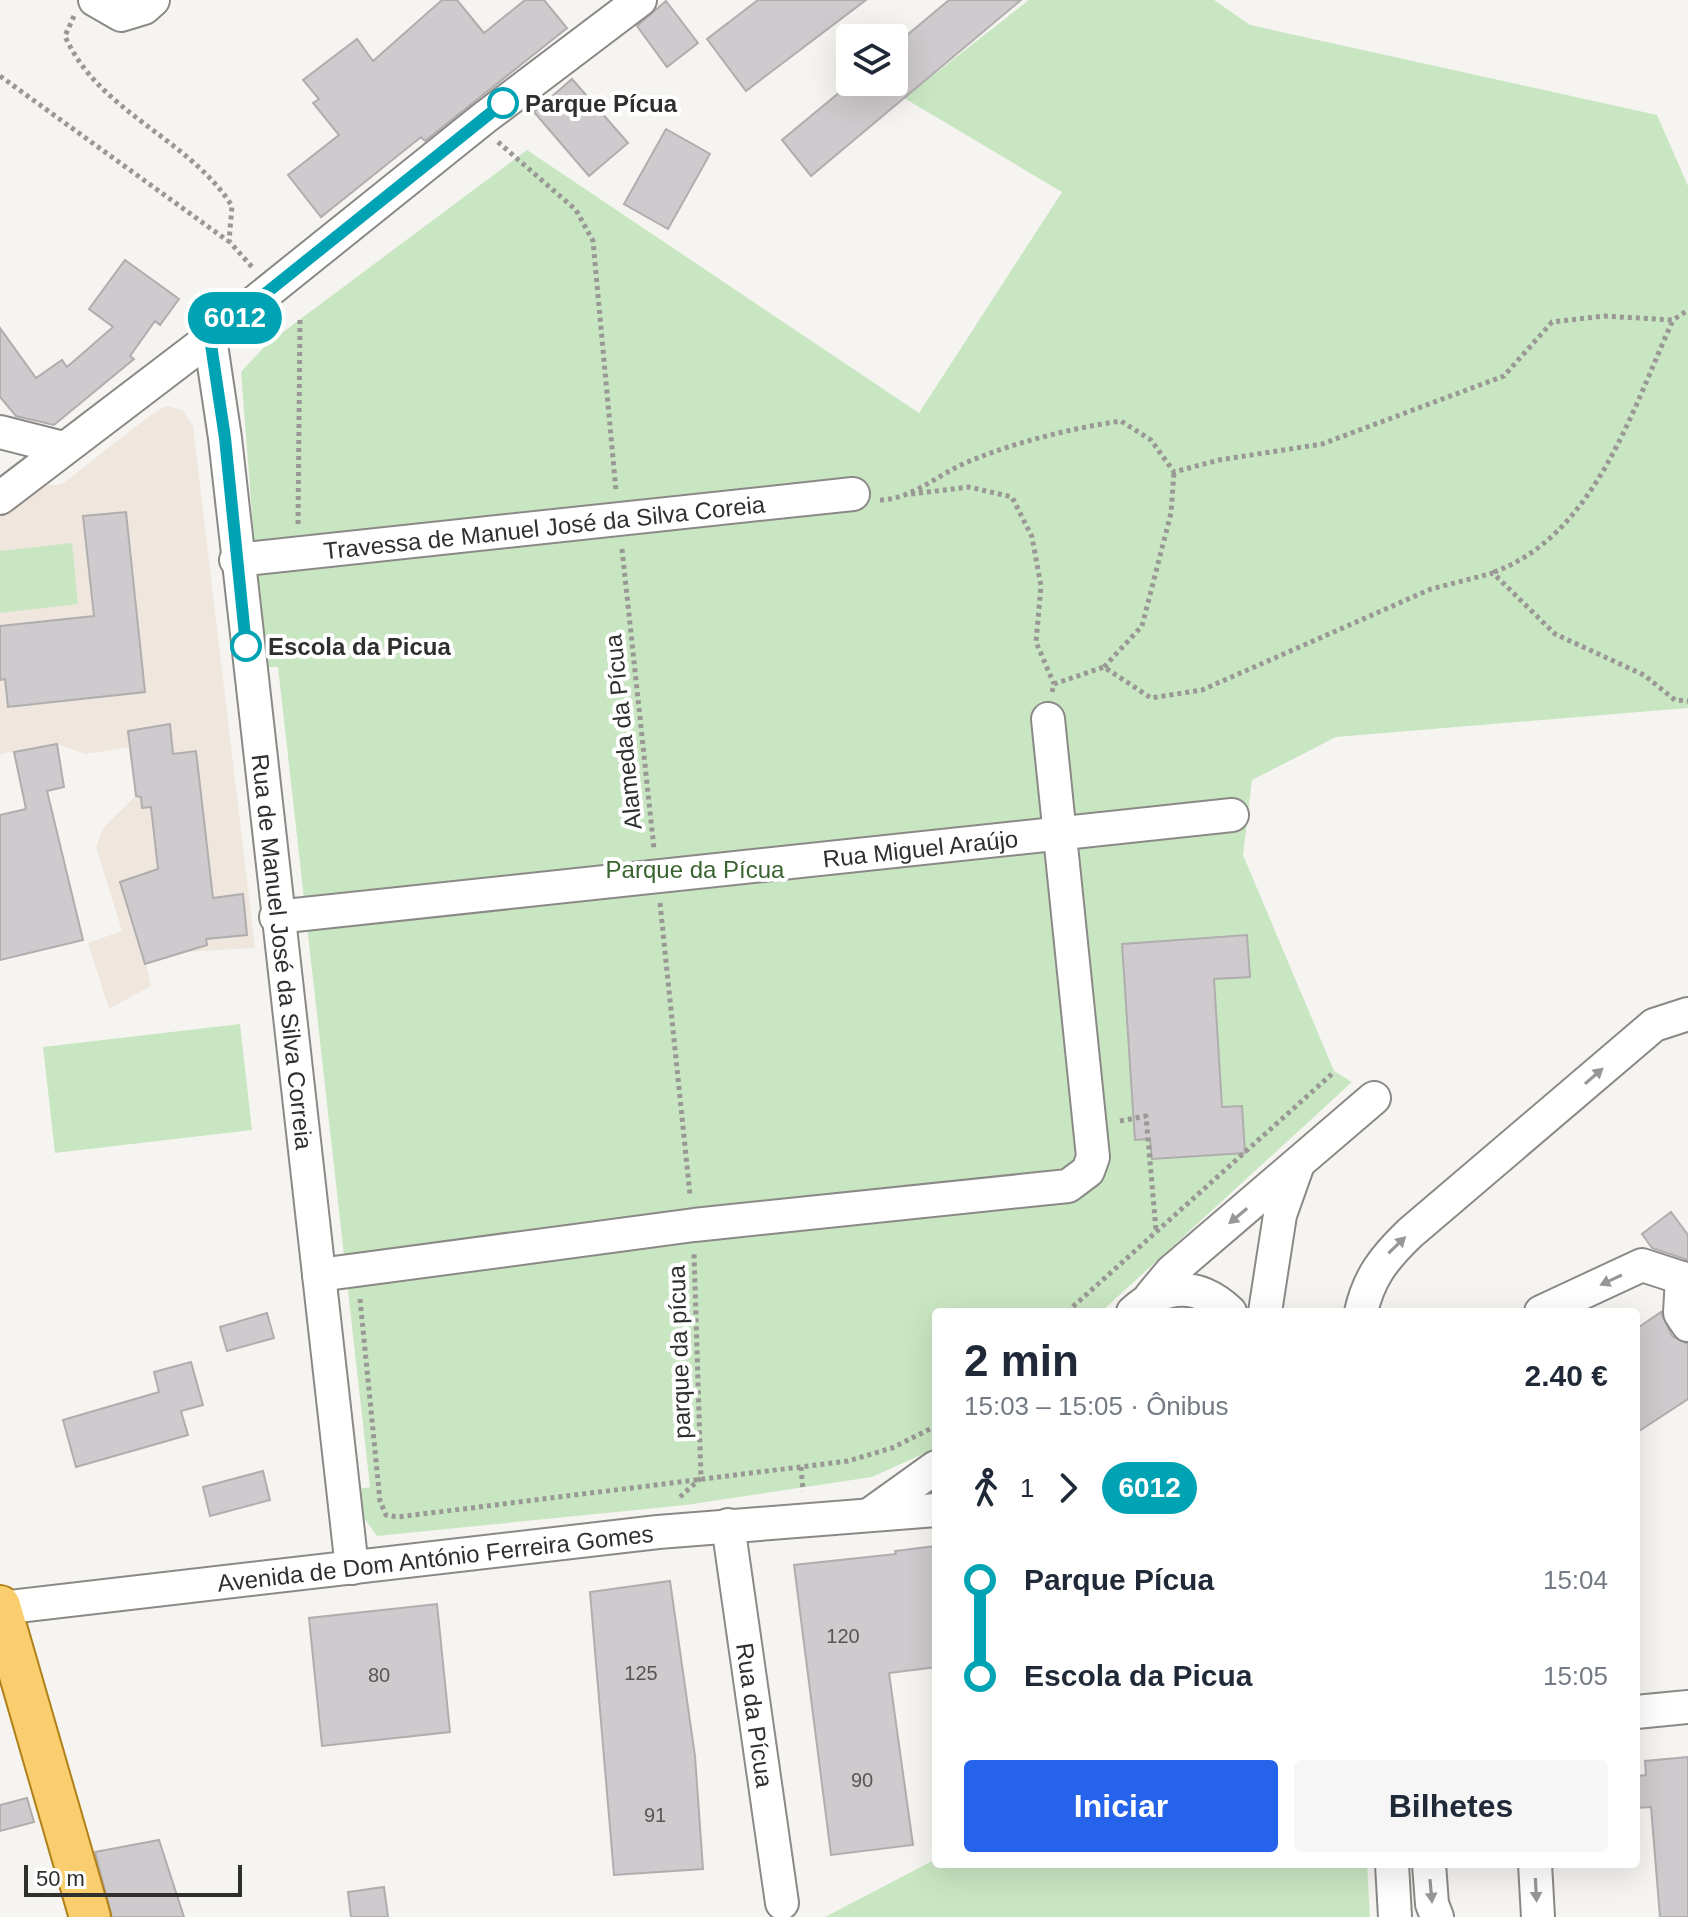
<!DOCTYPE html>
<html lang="pt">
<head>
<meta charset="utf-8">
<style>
	body { margin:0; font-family:Arial,sans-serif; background:#f6f6f7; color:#1f2937; height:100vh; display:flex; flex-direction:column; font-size:30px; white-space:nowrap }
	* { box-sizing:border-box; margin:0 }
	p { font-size:26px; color:#747a83 }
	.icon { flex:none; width:44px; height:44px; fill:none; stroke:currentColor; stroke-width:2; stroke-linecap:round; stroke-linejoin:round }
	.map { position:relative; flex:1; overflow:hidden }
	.details { position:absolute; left:932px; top:1308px; width:708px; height:560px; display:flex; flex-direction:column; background:#fff; border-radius:8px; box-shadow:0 8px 32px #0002 }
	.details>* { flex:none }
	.badge { padding:0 16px; border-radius:26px; font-size:28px; line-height:52px }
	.buttons { position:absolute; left:836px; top:24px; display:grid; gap:16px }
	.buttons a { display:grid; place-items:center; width:72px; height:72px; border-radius:8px; background:#fff; box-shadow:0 8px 32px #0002; font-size:40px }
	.scale { position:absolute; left:24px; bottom:20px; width:218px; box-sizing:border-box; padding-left:8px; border:4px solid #2f2f2d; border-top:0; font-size:22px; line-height:28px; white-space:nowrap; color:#2f2f2d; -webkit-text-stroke:6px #fff; paint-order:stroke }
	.map>.badge { position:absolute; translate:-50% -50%; box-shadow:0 0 0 4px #fff }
	.legs { display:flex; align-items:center; gap:12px; height:88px; padding:0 32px; font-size:26px }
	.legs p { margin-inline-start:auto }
	.overview { display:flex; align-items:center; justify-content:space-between; height:136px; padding:0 32px }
	h1 { font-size:44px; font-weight:700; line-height:60px }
	.primary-button { display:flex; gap:16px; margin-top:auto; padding:16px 32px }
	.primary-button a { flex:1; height:92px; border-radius:8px; background:#2563eb; color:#fff; font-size:32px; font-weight:700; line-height:92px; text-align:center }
	.primary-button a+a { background:#f6f6f7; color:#1f2937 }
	ul { padding:0 32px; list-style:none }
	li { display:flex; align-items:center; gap:28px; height:96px; font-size:30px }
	li i { display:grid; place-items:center; width:12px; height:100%; margin:0 10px; background:currentColor }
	li i::after { content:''; width:20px; height:20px; margin:-10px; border:6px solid; border-radius:50%; background:#fff }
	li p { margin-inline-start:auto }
	li:first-child i { background:linear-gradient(#0000 50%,currentColor 0) }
	li:last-child i { background:linear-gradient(currentColor 50%,#0000 0) }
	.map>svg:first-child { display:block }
</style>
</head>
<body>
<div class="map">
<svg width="1688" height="1917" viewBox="0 0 1688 1917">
	<rect width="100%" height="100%" fill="#f6f4f1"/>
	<path fill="#efe7de" d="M166 406 182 410 193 426 255 948 185 952 146 964 151 986 109 1009 88 943 122 931 96 847 103 828 136 796 132 758 134 747 85 754 57 744 0 754V514L32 487 62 484 152 414Z"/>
	<path fill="#c9e6c2" d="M1029 0H1214L1250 25 1657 115 1688 186V708L1336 737 1252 780 1243 855 1334 1071 1352 1082 1101 1312H936V1448L872 1477 686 1505 377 1536 364 1518 359 1489 370 1487 278 667H264L241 372 267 344 527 150 919 413 1062 192 904 98Z
		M72 543 78 604 0 613V551Z
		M240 1024 252 1130 55 1153 43 1047Z
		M936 1859V1864H1367L1370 1917H825Z"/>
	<path fill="#cecacd" stroke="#b0adaf" stroke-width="2" d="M442 0H457L484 33 525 0H544L567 28 425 141 421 137 321 217 288 175 339 135 313 103 319 99 303 80 357 39 373 61Z
		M758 0H866L746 91 707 39Z
		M949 0H1021L811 176 782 140 852 82H894V46Z
		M666 1 698 43 667 67 637 26Z
		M572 79 628 143 589 176 534 112Z
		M666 129 710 154 668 229 624 204Z
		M125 260 179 299 160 325 155 321 130 356 134 359 54 425 16 416 0 397V328L36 378 62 360 67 367 113 327 89 309Z
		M126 512 145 692 8 707 5 679 0 680V626L94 616 83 516Z
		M170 724 173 754 196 751 213 898 243 894 247 935 206 939 207 945 145 964 120 882 158 869 151 807 142 808 141 797 136 796 128 731Z
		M57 744 64 787 47 791 83 940 0 960V815L26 809 14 752Z
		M1247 935 1250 977 1214 979 1222 1107 1242 1106 1245 1153 1152 1159 1150 1139 1135 1140 1122 944Z
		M1671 1212 1688 1235V1260L1652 1248 1642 1234Z
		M1661 1312 1672 1336 1688 1344V1399L1636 1433V1329Z
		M267 1313 274 1338 227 1351 220 1327Z
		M191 1362 203 1405 181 1411 188 1435 76 1467 63 1420 159 1392 154 1372Z
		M263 1471 270 1500 210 1516 203 1487Z
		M936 1546V1667L889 1673 913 1845 831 1855 794 1565 896 1554 895 1551Z
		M670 1581 695 1756 703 1869 614 1875 590 1592Z
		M437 1604 450 1732 322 1746 309 1618Z
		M1688 1757V1917H1660L1651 1807 1636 1808V1776L1646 1775 1645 1761Z
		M27 1798 34 1822 0 1831V1805Z
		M159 1840 184 1917H112L95 1852Z
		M384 1887 388 1917H351L348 1892Z"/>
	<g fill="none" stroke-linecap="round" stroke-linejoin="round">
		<defs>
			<g id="minor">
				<path d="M95 0 121 15 144 8 153 0"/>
				<path id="s1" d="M210 338 225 438 352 1568"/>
				<path d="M0 432 63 448"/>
				<path d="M0 498 210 338 484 118 640 0"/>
				<path id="s2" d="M236 560 853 494"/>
				<path id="s3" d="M276 917 1232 815"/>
				<path d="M319 1275 694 1225 1068 1186 1088 1171 1093 1157 1048 719"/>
				<path d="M1682 1278 1680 1313 1688 1325"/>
				<path d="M1151 1296 1171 1272 1374 1098"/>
				<path d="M1133 1312C1165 1283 1198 1282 1230 1312"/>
				<path d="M1265 1312 1280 1215 1297 1167"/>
				<path d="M1361 1312C1369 1277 1384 1258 1410 1233L1654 1025 1688 1014"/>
				<path d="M1541 1312 1642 1265 1682 1278"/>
				<path d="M869 1515 936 1467"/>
				<path id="s4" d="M728 1525 782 1903"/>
				<path id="s5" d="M0 1608 658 1532 936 1510"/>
				<path d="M1636 1712 1688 1707"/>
				<path d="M1392 1864 1395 1917"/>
				<path d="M1429 1864 1432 1904 1437 1917"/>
				<path d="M1535 1864 1538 1917"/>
			</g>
			<path id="major" d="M0 1606 90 1917"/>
		</defs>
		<use href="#minor" stroke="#8b8986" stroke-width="36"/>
		<use href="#major" stroke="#b08019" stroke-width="44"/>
		<path stroke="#999895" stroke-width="5" stroke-dasharray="4 4" stroke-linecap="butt" d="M74 16 65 36C98 112 189 138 232 206L229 241 252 267
			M0 76 228 241
			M498 142 576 210 593 241 616 491
			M911 494 969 487 1012 497 1032 537 1041 586 1036 642 1054 684
			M880 500C912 499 936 476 965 463 1015 442 1068 429 1121 421L1151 440 1174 472 1219 460 1322 444 1504 376 1552 322 1604 316 1673 320 1688 310
			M298 524 300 320
			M622 549 654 849
			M1494 572C1595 535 1632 410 1673 320
			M1104 667 1142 626 1171 513 1174 472
			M1052 692 1054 684 1104 667 1151 698 1202 690 1431 589 1493 573 1555 634 1644 675 1675 700 1688 701
			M660 903 690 1195
			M1120 1121 1146 1116 1156 1230
			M360 1299 380 1501 386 1515 398 1517 848 1461 892 1448 936 1426
			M1067 1312 1334 1072
			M801 1467 803 1491
			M680 1497 701 1478 694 1253"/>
		<use href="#minor" stroke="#fff" stroke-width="32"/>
		<use href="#major" stroke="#facd6e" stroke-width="40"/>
	</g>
	<defs><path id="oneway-solid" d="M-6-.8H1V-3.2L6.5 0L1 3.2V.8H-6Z" transform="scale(2)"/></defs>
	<g fill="#979796">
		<use href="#oneway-solid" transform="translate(1594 1076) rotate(-41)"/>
		<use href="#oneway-solid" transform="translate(1238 1216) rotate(140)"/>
		<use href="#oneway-solid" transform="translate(1397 1245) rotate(-44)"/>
		<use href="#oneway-solid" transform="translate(1611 1280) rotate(155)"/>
		<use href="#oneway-solid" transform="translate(1536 1890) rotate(87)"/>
		<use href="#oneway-solid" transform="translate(1431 1891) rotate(85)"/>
	</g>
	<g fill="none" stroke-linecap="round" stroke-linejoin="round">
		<defs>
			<path id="line-1" d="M246 646 225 438 210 338 503 103"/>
		</defs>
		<use href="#line-1" stroke="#fff" stroke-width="18"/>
		<use href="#line-1" stroke="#00a3b4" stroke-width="12"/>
	</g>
	<g fill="#fff" stroke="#00a3b4" stroke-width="4">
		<circle cx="503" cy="103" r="14"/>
		<circle cx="246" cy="646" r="14"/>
	</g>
	<g text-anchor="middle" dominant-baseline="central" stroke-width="8" stroke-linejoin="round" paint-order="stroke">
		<g font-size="20" fill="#575655">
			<text x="843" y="1636">120</text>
			<text x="641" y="1673">125</text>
			<text x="379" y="1675">80</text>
			<text x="862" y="1780">90</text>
			<text x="655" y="1815">91</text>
		</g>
		<g font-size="24" font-weight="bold" fill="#2f2f2d" stroke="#fff" text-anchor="start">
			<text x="525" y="103">Parque Pícua</text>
			<text x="268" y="646">Escola da Picua</text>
		</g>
		<g font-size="24" fill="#2f2f2d" stroke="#fff">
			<text stroke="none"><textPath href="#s2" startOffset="310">Travessa de Manuel José da Silva Coreia</textPath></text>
			<text transform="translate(623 732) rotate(-96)">Alameda da Pícua</text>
			<text stroke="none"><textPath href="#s3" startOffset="648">Rua Miguel Araújo</textPath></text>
			<text stroke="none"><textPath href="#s1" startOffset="618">Rua de Manuel José da Silva Correia</textPath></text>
			<text transform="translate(679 1352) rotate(-92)">parque da pícua</text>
			<text stroke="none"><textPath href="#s5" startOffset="438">Avenida de Dom António Ferreira Gomes</textPath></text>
			<text stroke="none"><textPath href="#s4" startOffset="192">Rua da Pícua</textPath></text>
		</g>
		<g font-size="24" fill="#3a642f" stroke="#fff">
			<text x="695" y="869">Parque da Pícua</text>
		</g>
	</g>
</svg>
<div class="buttons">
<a><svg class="icon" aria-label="layers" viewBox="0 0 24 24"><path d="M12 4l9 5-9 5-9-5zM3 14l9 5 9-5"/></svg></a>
</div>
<div class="scale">50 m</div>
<b class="badge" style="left:235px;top:318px;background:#00a3b4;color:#fff">6012</b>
<section class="details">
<div class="overview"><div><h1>2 min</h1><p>15:03 – 15:05 · Ônibus</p></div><b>2.40 €</b></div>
<div class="legs"><svg class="icon" aria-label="walk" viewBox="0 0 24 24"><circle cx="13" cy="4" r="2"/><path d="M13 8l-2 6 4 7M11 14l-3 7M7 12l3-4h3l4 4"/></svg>1<svg class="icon" aria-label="forward" viewBox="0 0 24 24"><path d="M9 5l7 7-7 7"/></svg><b class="badge" style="background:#00a3b4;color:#fff">6012</b></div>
<ul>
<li><i style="color:#00a3b4"></i><b>Parque Pícua</b><p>15:04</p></li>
<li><i style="color:#00a3b4"></i><b>Escola da Picua</b><p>15:05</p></li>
</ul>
<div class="primary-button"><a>Iniciar</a><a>Bilhetes</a></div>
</section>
</div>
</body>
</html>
